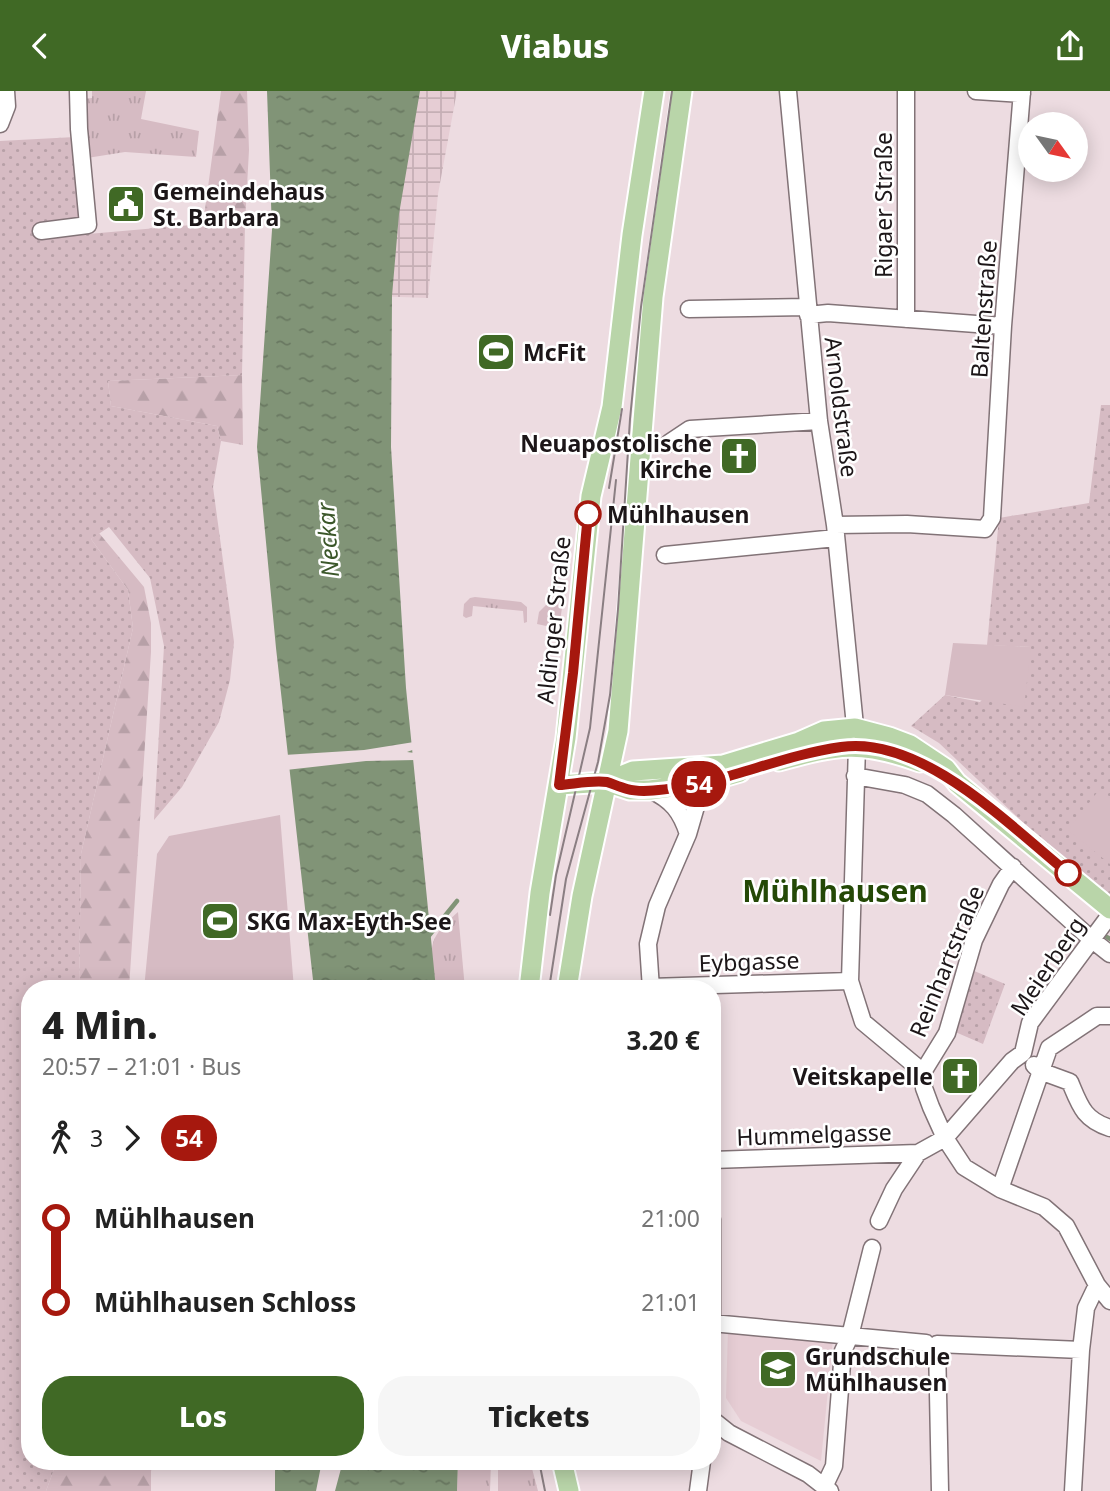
<!DOCTYPE html>
<html lang="de">
<head>
<meta charset="utf-8">
<style>
	body { margin:0; font-family:"Noto Sans",sans-serif; background:#f6f6f6; color:#222; height:100vh; display:flex; flex-direction:column; font-size:26px; white-space:nowrap }
	* { box-sizing:border-box; margin:0 }
	p { font-size:23px; color:#767676 }
	.icon { flex:none; width:38px; height:38px; fill:none; stroke:currentColor; stroke-width:2; stroke-linecap:round; stroke-linejoin:round }
	.map { position:relative; flex:1; overflow:hidden }
	.panel { position:absolute; left:21px; top:889px; width:700px; height:490px; display:flex; flex-direction:column; background:#fff; border-radius:28px; box-shadow:0 4px 18px #0003 }
	.panel>* { flex:none }
	.badge { padding:0 14px; border-radius:23px; font-size:24px; line-height:46px }
	.needle { width:46px; rotate:123deg }
	.buttons { position:absolute; left:1018px; top:21px; display:grid; gap:14px }
	.buttons a { display:grid; place-items:center; width:70px; height:70px; border-radius:50%; background:#fff; box-shadow:0 4px 18px #0003; font-size:35px }
	.map>.badge { position:absolute; translate:-50% -50%; box-shadow:0 0 0 4px #fff }
	.legs { display:flex; align-items:center; gap:10px; height:77px; padding:0 21px; font-size:23px }
	.legs p { margin-inline-start:auto }
	.headline { display:flex; align-items:center; justify-content:space-between; height:119px; padding:0 21px }
	h1 { font-size:38px; font-weight:800; line-height:52px }
	.action { display:flex; gap:14px; margin-top:auto; padding:14px 21px }
	.action a { flex:1; height:80px; border-radius:28px; background:#406925; color:#fff; font-size:28px; font-weight:800; line-height:80px; text-align:center }
	.action a+a { background:#f6f6f6; color:#222 }
	ul { padding:0 21px; list-style:none }
	li { display:flex; align-items:center; gap:24px; height:84px; font-size:26px }
	li i { display:grid; place-items:center; width:10px; height:100%; margin:0 9px; background:currentColor }
	li i::after { content:''; width:18px; height:18px; margin:-9px; border:5px solid; border-radius:50%; background:#fff }
	li p { margin-inline-start:auto }
	li:first-child i { background:linear-gradient(#0000 50%,currentColor 0) }
	li:last-child i { background:linear-gradient(currentColor 50%,#0000 0) }
	header { display:flex; justify-content:space-between; align-items:center; height:91px; padding:0 21px; background:#406925; color:#fff; font-size:32px; font-weight:800 }
	.map>svg:first-child { display:block }
</style>
</head>
<body>
<header><svg class="icon" aria-label="back" viewBox="0 0 24 24"><path d="M15 5l-7 7 7 7"/></svg>Viabus<svg class="icon" aria-label="share" viewBox="0 0 24 24"><path d="M12 15V3M7 8l5-5 5 5M5 13v7h14v-7"/></svg></header>
<div class="map">
<svg width="1110" height="1400" viewBox="0 0 1110 1400">
	<defs>
		<pattern id="industrial-grid" width="8" height="8" patternUnits="userSpaceOnUse" patternTransform="scale(1.75)"><rect width="8" height="8" fill="#e6cdd4"/><path d="M0 4h8M4 0v8" fill="none" stroke="#c5afb5"/></pattern>
		<pattern id="grass-tufts" width="24" height="20" patternUnits="userSpaceOnUse" patternTransform="scale(1.75)"><rect width="24" height="20" fill="#d6bbc3"/><path d="M3 7l-1-3M5 7V3M7 7l1-3M15 17l-1-3M17 17v-4M19 17l1-3" fill="none" stroke="#b7a0a7"/></pattern>
		<pattern id="forest-firs" width="22" height="20" patternUnits="userSpaceOnUse" patternTransform="scale(1.75)"><rect width="22" height="20" fill="#d6bbc3"/><path d="M5 1l3.5 6h-7zM16 11l3.5 6h-7z" fill="#b7a0a7"/></pattern>
		<pattern id="park-dots" width="8" height="8" patternUnits="userSpaceOnUse" patternTransform="scale(1.75)"><rect width="8" height="8" fill="#d6bbc3"/><path d="M2 2h.1M6 6h.1" fill="none" stroke="#b7a0a7" stroke-width="1.8" stroke-linecap="round"/></pattern>
		<pattern id="water-ripples" width="26" height="14" patternUnits="userSpaceOnUse" patternTransform="scale(1.75)"><rect width="26" height="14" fill="#819477"/><path d="M2 4q2-2 4 0t4 0M15 11q2-2 4 0t4 0" fill="none" stroke="#697861"/></pattern>
	</defs>
	<rect width="100%" height="100%" fill="#eddce1"/>
	<path fill="#e6cdd4" d="M728 1237 833 1248 821 1370 741 1330 726 1307Z"/>
	<path fill="url(#industrial-grid)" d="M354 0H457L438 103 428 207 372 205Z"/>
	<path fill="url(#grass-tufts)" d="M92 0H146L141 28 199 40 196 66 125 61 87 67 83 8 92 7Z
		M475 506 521 511 527 516V531L524 532 523 520 473 515 472 525 466 527 463 525 464 513 470 507Z
		M547 513 561 514 562 517 560 530 551 536 537 533 539 521Z
		M458 821 465 898H436C431 856 424 851 458 821Z
		M458 1370H491L490 1400H457Z
		M498 1370H530L538 1400H498Z"/>
	<path fill="url(#forest-firs)" d="M221 0H247L249 59 245 132 203 133Z
		M242 284 243 354 221 350 217 335 111 315 108 290Z
		M99 442 144 496 151 532V561L129 898H79L81 763 133 537 128 499 91 448Z
		M57 1370H155L151 1380V1400H46Z"/>
	<path fill="url(#park-dots)" d="M75 46 88 143 203 133 245 132 242 284 108 290 111 315 217 335 221 350 213 396 234 551 230 589 219 631 182 696 154 729 164 555 150 487 109 436 91 448 128 499 133 537 81 763 79 898H30V1370H57L46 1400H0V50Z
		M1101 314H1110V806L1032 740 939 652 911 635 945 604 980 611 1031 556 987 554 999 427 1089 412Z
		M972 879 1005 893 983 953 953 940Z"/>
	<path fill="#d6bbc3" d="M953 552 1031 556 1024 616 945 604Z
		M1099 699 1110 707V773L1068 739Z
		M280 724 294 898H144L157 763 169 745Z"/>
	<path fill="url(#water-ripples)" d="M267 0H420L399 123 392 205 391 356 406 597 436 898H314L276 557 257 356 272 139Z
		M275 1370H322L316 1400H275Z
		M343 1370H458L457 1400H335Z"/>
	<path fill="#eddce1" d="M414 651 415 658 407 661 415 662 416 669 366 670 286 679 284 664 364 659Z"/>
	<g fill="none" stroke-linecap="round" stroke-linejoin="round">
		<path stroke="#819477" stroke-width="4.5" d="M1107 846 1110 848
			M427 847 457 810"/>
		<defs>
			<path id="minor" d="M788 0 819 330 835 434 857 655 850 890 863 931 923 981 924 997 931 1016 945 1047 964 1076 1000 1098 1044 1116 1066 1135 1097 1194 1110 1210
				M976 0 1022 3
				M0 33 7 15 6 0
				M41 140 88 134 79 38 78 0
				M689 218 807 216
				M808 224 828 222 1003 235
				M906 228V0
				M669 352 690 338 819 330
				M835 434 907 433 985 438 992 427 1003 235 1022 0
				M665 464 836 447
				M855 685 905 694 927 703 954 724 1091 848 1110 863
				M650 699C672 709 681 721 688 743
				M650 896 850 890
				M651 898 648 853 657 815 688 743 697 712 703 682
				M1034 974 1040 980 1070 991C1080 1015 1084 1029 1110 1037
				M923 981 947 942 974 849 1001 793 1013 776
				M712 1069 918 1062
				M1000 1098 1049 957 1097 925H1110
				M712 1128V1225
				M879 1130 894 1098 918 1062 945 1047 1012 970 1023 962 1030 932 1110 824
				M712 1232 926 1252
				M714 1330 729 1342 808 1383 830 1400
				M825 1394 834 1375 843 1260 850 1245 872 1157
				M698 1400 702 1370
				M940 1400 937 1253 1081 1259
				M1073 1400 1081 1259 1086 1217 1097 1194"/>
			<path id="major" d="M779 670C837 654 861 649 920 671
				M606 691 633 680 723 674 799 651 824 640 855 637 889 646 910 654 946 678 957 692 1110 818
				M559 694 606 691 630 699H650L702 692 740 681
				M529 898 540 802 566 647 591 405 612 316 632 144 654 0
				M567 898 582 805 618 640 653 206 682 0
				M562 1370 569 1400"/>
		</defs>
		<use href="#minor" stroke="#827377" stroke-width="19"/>
		<use href="#major" stroke="#fff" stroke-width="23"/>
		<use href="#minor" stroke="#fff" stroke-width="16"/>
		<use href="#major" stroke="#b9d5a9" stroke-width="19"/>
		<path stroke="#8a7e82" stroke-width="2" d="M609 397 622 318
			M550 824 556 784 590 637 616 389
			M549 898 566 788 598 671 610 604 618 518 630 328 641 216 672 0
			M539 1370 545 1400"/>
	</g>
	<g fill="none" stroke-linecap="round" stroke-linejoin="round">
		<defs>
			<path id="line-1" d="M588 423 573 582 559 694C574 693 592 689 607 691 613 693 620 696 627 698 641 702 660 699 675 697 731 689 784 664 841 656 922 644 1010 735 1068 782"/>
		</defs>
		<use href="#line-1" stroke="#fff" stroke-width="16"/>
		<use href="#line-1" stroke="#a6180e" stroke-width="10"/>
	</g>
	<defs>
		<symbol id="civic-square" viewBox="-11 -11 22 22"><rect x="-9" y="-9" width="18" height="18" rx="4" fill="#406925" stroke="#fff"/><path d="M-.6-6.5H3V-4.5H.6V-3L4-1V1h2V6H-6V1h2V-1L-.6-3ZM-1.2 2.5V6h2.4V2.5Z" fill="#fff"/></symbol>
		<symbol id="stadium-square" viewBox="-11 -11 22 22"><rect x="-9" y="-9" width="18" height="18" rx="4" fill="#406925" stroke="#fff"/><path d="M0-5a6.5 5 0 1 0 0 10a6.5 5 0 1 0 0-10ZM-3.5-1.8h7v3.6h-7Z" fill="#fff"/></symbol>
		<symbol id="church-square" viewBox="-11 -11 22 22"><rect x="-9" y="-9" width="18" height="18" rx="4" fill="#406925" stroke="#fff"/><path d="M-1.2-6h2.4v3.5h3.3v2.4h-3.3V6h-2.4V-.1h-3.3v-2.4h3.3Z" fill="#fff"/></symbol>
		<symbol id="school-square" viewBox="-11 -11 22 22"><rect x="-9" y="-9" width="18" height="18" rx="4" fill="#406925" stroke="#fff"/><path d="M0-5L7-2L0 1L-7-2ZM-4 1L0 2.5L4 1V4Q0 6-4 4Z" fill="#fff"/></symbol>
	</defs>
	<g fill-rule="evenodd">
		<use href="#civic-square" x="104" y="91" width="44" height="44"/>
		<use href="#stadium-square" x="474" y="239" width="44" height="44"/>
		<use href="#church-square" x="717" y="343" width="44" height="44"/>
		<use href="#stadium-square" x="198" y="808" width="44" height="44"/>
		<use href="#church-square" x="938" y="963" width="44" height="44"/>
		<use href="#school-square" x="756" y="1256" width="44" height="44"/>
	</g>
	<g fill="#fff" stroke="#a6180e" stroke-width="3.5">
		<circle cx="588" cy="423" r="12"/>
		<circle cx="1068" cy="782" r="12"/>
	</g>
	<g text-anchor="middle" dominant-baseline="central" stroke-width="5" stroke-linejoin="round" paint-order="stroke">
		<g font-size="23" font-weight="bold" fill="#1c1618" stroke="#fff" text-anchor="start">
			<text x="153" y="100">Gemeindehaus<tspan x="153" dy="26">St. Barbara</tspan></text>
			<text x="523" y="261">McFit</text>
			<text x="712" y="352" text-anchor="end">Neuapostolische<tspan x="712" dy="26">Kirche</tspan></text>
			<text x="247" y="830">SKG Max-Eyth-See</text>
			<text x="933" y="985" text-anchor="end">Veitskapelle</text>
			<text x="805" y="1265">Grundschule<tspan x="805" dy="26">Mühlhausen</tspan></text>
		</g>
		<g font-size="23" fill="#1c1618" stroke="#fff">
			<text transform="translate(883 114) rotate(-90)">Rigaer Straße</text>
			<text transform="translate(983 218) rotate(-86)">Baltenstraße</text>
			<text transform="translate(842 316) rotate(83)">Arnoldstraße</text>
			<text transform="translate(553 529) rotate(-84)">Aldinger Straße</text>
			<text transform="translate(749 870) rotate(-2)">Eybgasse</text>
			<text transform="translate(946 870) rotate(-68)">Reinhartstraße</text>
			<text transform="translate(1047 875) rotate(-56)">Meierberg</text>
			<text transform="translate(814 1043) rotate(-2)">Hummelgasse</text>
		</g>
		<g font-size="23" font-weight="bold" fill="#1c1618" stroke="#fff" text-anchor="start">
			<text x="607" y="423">Mühlhausen</text>
		</g>
		<g font-size="24" font-style="italic" fill="#3b572a" stroke="#fff">
			<text transform="translate(327 449) rotate(-94)">Neckar</text>
		</g>
		<g font-size="30" font-weight="bold" fill="#244806" stroke="#fff">
			<text x="835" y="799">Mühlhausen</text>
		</g>
	</g>
</svg>
<div class="buttons">
<a><svg class="needle" viewBox="-14 -14 28 28"><path d="M0-13l5 13h-10z" fill="#e53935"/><path d="M0 13l5-13h-10z" fill="#767676"/></svg></a>
</div>
<b class="badge" style="left:699px;top:693px;background:#a6180e;color:#fff">54</b>
<section class="panel">
<div class="headline"><div><h1>4 Min.</h1><p>20:57 – 21:01 · Bus</p></div><b>3.20 €</b></div>
<div class="legs"><svg class="icon" aria-label="walk" viewBox="0 0 24 24"><circle cx="13" cy="4" r="2"/><path d="M13 8l-2 6 4 7M11 14l-3 7M7 12l3-4h3l4 4"/></svg>3<svg class="icon" aria-label="forward" viewBox="0 0 24 24"><path d="M9 5l7 7-7 7"/></svg><b class="badge" style="background:#a6180e;color:#fff">54</b></div>
<ul>
<li><i style="color:#a6180e"></i><b>Mühlhausen</b><p>21:00</p></li>
<li><i style="color:#a6180e"></i><b>Mühlhausen Schloss</b><p>21:01</p></li>
</ul>
<div class="action"><a>Los</a><a>Tickets</a></div>
</section>
</div>
</body>
</html>
